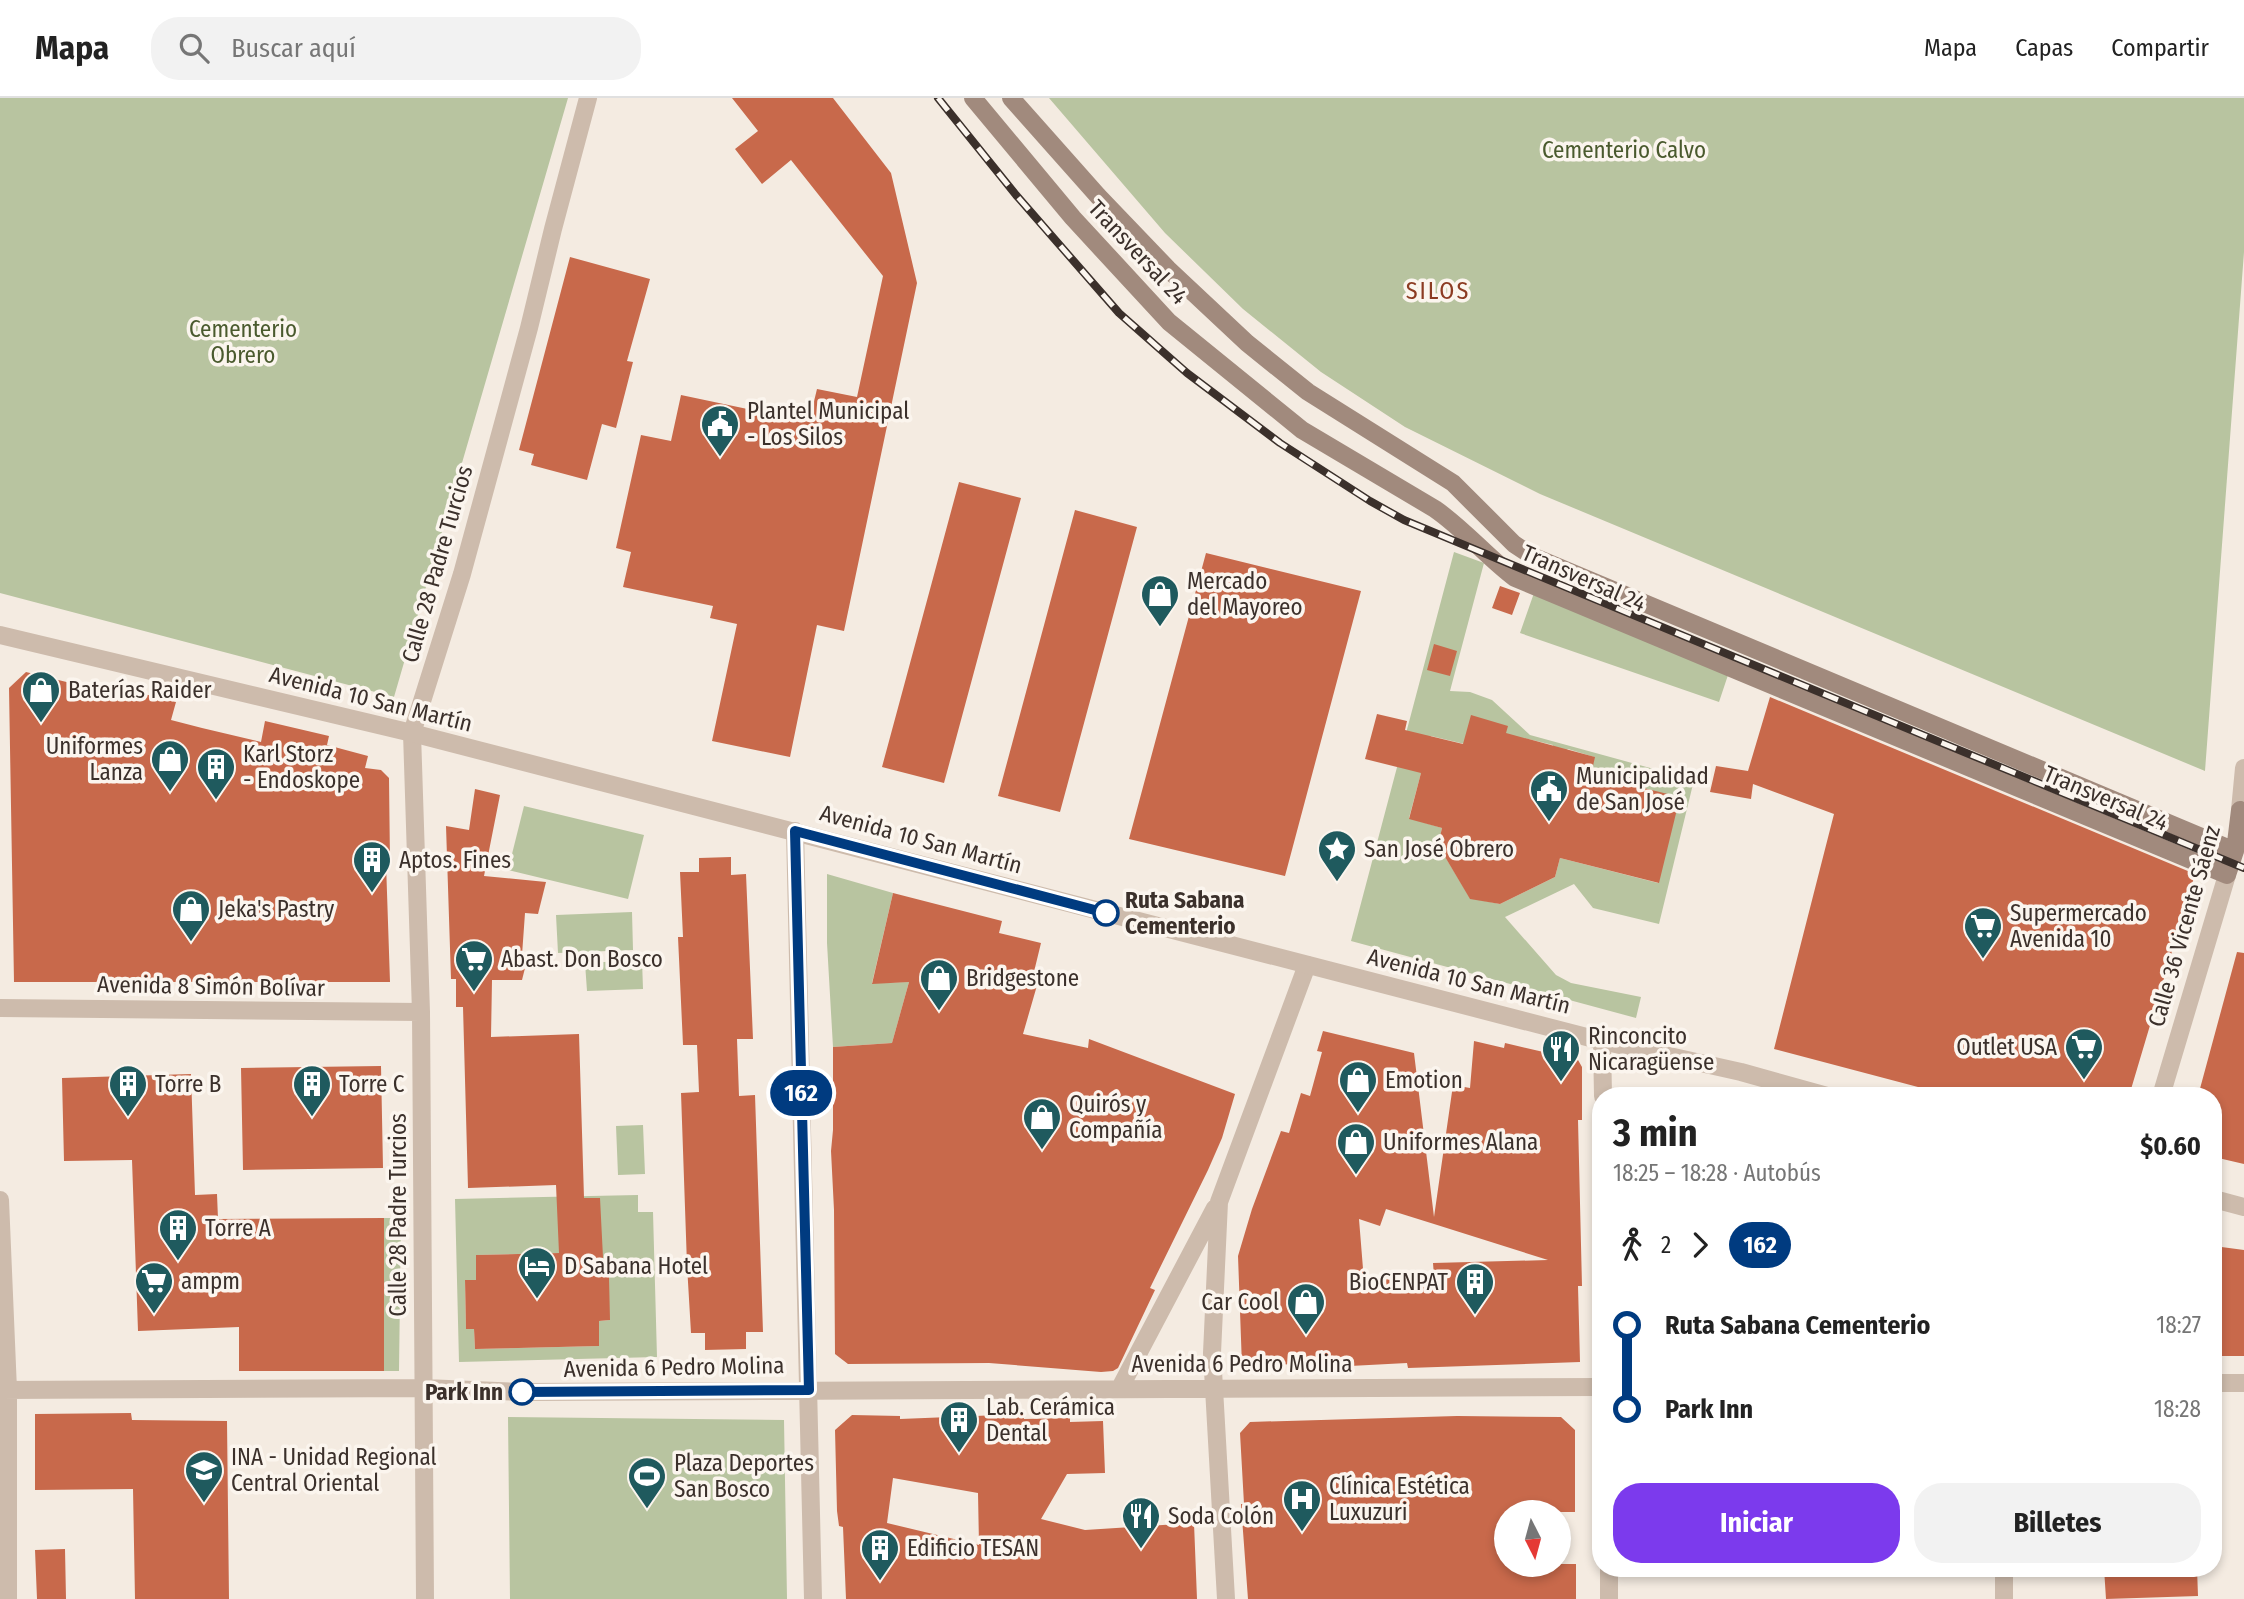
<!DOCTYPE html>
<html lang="es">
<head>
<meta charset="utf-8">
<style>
	body { margin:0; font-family:"Fira Sans Condensed",sans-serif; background:#f2f2f2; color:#222; height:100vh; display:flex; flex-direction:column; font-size:26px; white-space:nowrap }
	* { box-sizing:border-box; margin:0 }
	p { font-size:23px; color:#767676 }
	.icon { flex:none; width:38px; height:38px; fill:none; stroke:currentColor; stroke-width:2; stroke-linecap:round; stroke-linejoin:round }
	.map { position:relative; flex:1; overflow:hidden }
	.sheet { position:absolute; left:1592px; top:989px; width:630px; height:490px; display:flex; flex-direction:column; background:#fff; border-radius:28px; box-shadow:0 4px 10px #0003 }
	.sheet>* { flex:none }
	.badge { padding:0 14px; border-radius:23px; font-size:24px; line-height:46px }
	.needle { width:46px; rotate:174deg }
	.controls { position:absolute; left:1494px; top:1402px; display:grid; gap:14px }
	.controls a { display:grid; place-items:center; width:77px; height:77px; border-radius:50%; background:#fff; box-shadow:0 4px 10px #0003; font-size:35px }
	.map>.badge { position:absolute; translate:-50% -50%; box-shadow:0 0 0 4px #fff }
	.legs { display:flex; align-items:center; gap:10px; height:77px; padding:0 21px; font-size:23px }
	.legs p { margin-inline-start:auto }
	.overview { display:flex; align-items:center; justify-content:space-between; height:119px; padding:0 21px }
	h1 { font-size:38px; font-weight:700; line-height:52px }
	.primary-button { display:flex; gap:14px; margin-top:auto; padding:14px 21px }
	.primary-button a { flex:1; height:80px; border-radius:28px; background:#7c3aed; color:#fff; font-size:28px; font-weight:700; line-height:80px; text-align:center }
	.primary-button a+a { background:#f2f2f2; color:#222 }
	ul { padding:0 21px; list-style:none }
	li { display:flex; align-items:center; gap:24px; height:84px; font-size:26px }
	li i { display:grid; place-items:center; width:10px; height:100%; margin:0 9px; background:currentColor }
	li i::after { content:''; width:18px; height:18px; margin:-9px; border:5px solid; border-radius:50%; background:#fff }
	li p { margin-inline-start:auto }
	li:first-child i { background:linear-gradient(#0000 50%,currentColor 0) }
	li:last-child i { background:linear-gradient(currentColor 50%,#0000 0) }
	header { display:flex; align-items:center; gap:42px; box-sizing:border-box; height:98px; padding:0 35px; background:#fff; border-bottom:2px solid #e0e0e0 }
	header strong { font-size:33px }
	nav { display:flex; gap:38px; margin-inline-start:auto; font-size:24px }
	.search { width:490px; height:63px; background:#f2f2f2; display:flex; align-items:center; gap:18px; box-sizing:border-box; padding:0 24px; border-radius:28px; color:#767676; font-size:26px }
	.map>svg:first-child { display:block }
</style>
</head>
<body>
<header>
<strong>Mapa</strong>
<div class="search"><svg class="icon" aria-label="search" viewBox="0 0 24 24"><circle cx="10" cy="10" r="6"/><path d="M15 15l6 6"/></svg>Buscar aquí</div>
<nav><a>Mapa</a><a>Capas</a><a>Compartir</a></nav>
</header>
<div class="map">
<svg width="2244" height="1501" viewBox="0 0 2244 1501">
	<rect width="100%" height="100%" fill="#f4ebe1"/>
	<path fill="#b8c4a0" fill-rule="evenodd" d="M0 0H568L394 599 0 495Z
		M1049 0H2244V154L2205 673 1540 396 1405 329 1321 274 1243 211 1165 135Z
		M1454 454 1484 465 1450 593 1470 594 1492 602 1530 637 1694 682 1659 826 1593 810 1574 786 1505 819 1556 877 1571 885 1641 899 1636 920 1351 843ZM1431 638 1519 659 1524 640 1553 647 1548 667 1568 651 1594 659 1591 677 1679 700 1658 785 1560 760 1555 779 1500 806 1470 800 1438 747 1442 730 1409 720Z
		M1534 495 1728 577 1719 604 1520 535Z
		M524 708 644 737 628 801 508 772Z
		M827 776 893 795 872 885 909 884 892 945 833 949 827 845Z
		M632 814 633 852 558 855 556 817Z
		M642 862 643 891 587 893 585 865Z
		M643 1027 645 1076 618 1077 616 1028Z
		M638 1097V1114H653L657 1259 459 1264 455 1101ZM596 1154 597 1179 610 1222 599 1223V1248L475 1251 474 1231H466L465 1183 476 1182V1157Z
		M384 1120H401L399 1273H384Z
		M508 1319 784 1322 787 1501H510Z"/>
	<path fill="#c8694b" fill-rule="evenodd" d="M732 0H833L891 75 917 185 844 533 817 527 790 659 712 643 737 526 710 520 713 508 623 489 631 454 616 450 641 337 671 343 681 297 809 324 817 291 857 299 883 178 791 62 762 86 735 51 758 33Z
		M570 159 650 181 627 263 633 264 616 330 602 326 587 382 531 367 534 356 519 352Z
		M959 384 1021 400 944 685 882 669Z
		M1075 412 1137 429 1060 714 998 698Z
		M1206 455 1361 493 1285 778 1129 741Z
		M1500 488 1520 495 1512 517 1492 510Z
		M1434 546 1457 553 1450 578 1427 572Z
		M26 574 111 595 113 588 176 604 171 622 202 630 261 644 265 623 329 638 327 647 368 658 365 670 381 672 389 680 390 765H386L390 884H14L9 590Z
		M1770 599 2195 776 2129 998H1952L1774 951 1834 716 1753 686 1751 701 1710 694 1716 668 1748 673Z
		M1377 616 1407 623 1405 632 1463 646 1471 617 1508 628 1506 635 1595 659 1591 677 1680 699 1659 785 1560 760 1555 779 1500 806 1470 801 1438 747 1442 730 1409 721 1421 675 1365 661Z
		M475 691 500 697 484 778 546 784 538 816 525 815 522 857 528 858 522 882H492L491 939 579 936 584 1100H600L604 1179H609L610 1222 599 1223V1248L475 1251 474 1231H466L465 1182H476V1157L559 1155 556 1087 468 1090 463 909H456V881H451L446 728 469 732Z
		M731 759V777L746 776 753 941H737L739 998 755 997 763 1234H746V1251L705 1252V1235H691L687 1167 681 995 699 994 697 947H683L678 839H683L680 774H699V760Z
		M893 795 1002 823 999 835 1041 845 1032 882 1038 884 1023 936 1088 950 1089 941 1235 996 1222 1040 1208 1072 1150 1190 1155 1192 1118 1270 1113 1273 1101 1274 989 1265 848 1266 835 1256 834 1112 831 1053 833 1032V949L892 945 909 884 872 886Z
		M2237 854 2244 855V1066L2214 1059V998H2198Z
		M1323 933 1414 955 1434 1119 1453 987 1470 990 1474 943 1504 950 1505 945 1578 962 1582 969V1022H1578L1582 1188H1578L1580 1264 1408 1270 1407 1265 1350 1268V1264L1242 1268 1238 1158 1252 1111 1281 1033 1289 1035 1301 995 1310 998 1322 954 1317 953ZM1386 1111 1434 1126 1548 1162 1433 1165 1434 1178 1364 1183 1359 1121 1380 1128Z
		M381 968 383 1070 243 1072 241 970Z
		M191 976 195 1097 217 1096 218 1121 384 1120V1273H239V1229L138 1233 132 1062 64 1063 62 980Z
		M2214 1148 2244 1152V1258H2214Z
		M131 1315 132 1322 227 1323 229 1501H135L133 1391 35 1392V1316Z
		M1023 1316 1024 1321 1070 1320V1324L1103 1323 1105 1375 1067 1376 1041 1421 1085 1432 1194 1425 1197 1501H846L843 1429 839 1428 837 1413 835 1332 852 1317 900 1318V1321ZM893 1380 978 1395 979 1447 887 1425Z
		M1457 1318 1561 1319 1575 1332V1414H1507V1466H1576V1501H1248L1241 1406H1244L1240 1335 1250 1324Z
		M65 1451 66 1501H37L35 1452Z
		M2104 1470H2197L2198 1498 2106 1501Z"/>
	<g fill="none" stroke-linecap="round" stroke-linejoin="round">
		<path stroke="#cdbbac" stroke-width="18" d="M795 733 813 1501
			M0 910 421 914
			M1602 943 1603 998
			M2161 998 2227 777
			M0 1102 8 1292V1501
			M2214 1285H2244
			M1120 1290 1215 1110
			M0 1292 424 1290 522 1294 1601 1289
			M1609 1470V1501
			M2004 1470V1501
			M425 1501 421 914 412 635 462 476 529 230 553 131 588 0
			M1226 1501 1212 1255 1219 1104 1307 867"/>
		<path stroke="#cdbbac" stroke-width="18" d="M0 537 412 635 1602 943 1741 974 1827 998
			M2240 712 2244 670
			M2214 1101 2244 1109"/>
		<path stroke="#a18a7d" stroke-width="18" d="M973 0 1073 120 1169 224 1302 332 1435 411C1464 431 1487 459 1515 480L2227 777 2235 753 2240 712 2244 714
			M1011 0 1098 98 1168 171 1247 245 1308 294 1453 385 1514 446 1532 458 2235 753"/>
		<defs>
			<path id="rail" d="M938 0 1016 97 1119 215 1187 275 1280 345 1370 403 1404 422 1457 444 2244 770"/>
		</defs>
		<use href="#rail" stroke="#3b302b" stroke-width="8"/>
		<use href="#rail" stroke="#fbf5ee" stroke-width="5" stroke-dasharray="16" stroke-linecap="butt"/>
	</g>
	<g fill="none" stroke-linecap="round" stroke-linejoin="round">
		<defs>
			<path id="line-1" d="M522 1294 809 1292 795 733 1106 815"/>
		</defs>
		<use href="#line-1" stroke="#fff" stroke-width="16"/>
		<use href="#line-1" stroke="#003b80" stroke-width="10"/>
	</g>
	<defs>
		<symbol id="civic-pin" viewBox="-11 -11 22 30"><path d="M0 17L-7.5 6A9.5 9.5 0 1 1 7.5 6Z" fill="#1f5a5e" stroke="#fbf5ee"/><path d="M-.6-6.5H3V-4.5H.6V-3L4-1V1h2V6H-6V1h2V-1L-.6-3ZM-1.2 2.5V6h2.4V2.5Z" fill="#fff"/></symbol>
		<symbol id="shop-pin" viewBox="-11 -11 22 30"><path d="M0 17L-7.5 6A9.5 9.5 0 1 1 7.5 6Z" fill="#1f5a5e" stroke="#fbf5ee"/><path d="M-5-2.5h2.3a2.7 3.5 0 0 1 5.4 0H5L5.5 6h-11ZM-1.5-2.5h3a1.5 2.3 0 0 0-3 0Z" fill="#fff"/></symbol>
		<symbol id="building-pin" viewBox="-11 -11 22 30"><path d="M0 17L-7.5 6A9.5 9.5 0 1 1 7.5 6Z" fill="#1f5a5e" stroke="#fbf5ee"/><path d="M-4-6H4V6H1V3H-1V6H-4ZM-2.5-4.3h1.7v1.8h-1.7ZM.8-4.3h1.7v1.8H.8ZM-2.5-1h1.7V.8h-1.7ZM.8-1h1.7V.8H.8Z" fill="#fff"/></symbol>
		<symbol id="sight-pin" viewBox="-11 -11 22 30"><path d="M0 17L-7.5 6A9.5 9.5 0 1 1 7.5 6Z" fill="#1f5a5e" stroke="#fbf5ee"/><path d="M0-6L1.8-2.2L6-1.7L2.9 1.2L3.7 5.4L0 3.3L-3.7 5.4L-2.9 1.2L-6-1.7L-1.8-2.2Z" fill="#fff"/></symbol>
		<symbol id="supermarket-pin" viewBox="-11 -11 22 30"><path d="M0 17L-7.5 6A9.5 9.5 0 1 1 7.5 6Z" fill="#1f5a5e" stroke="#fbf5ee"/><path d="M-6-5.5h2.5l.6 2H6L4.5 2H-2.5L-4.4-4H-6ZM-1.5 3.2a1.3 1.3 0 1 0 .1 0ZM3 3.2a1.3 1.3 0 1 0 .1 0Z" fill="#fff"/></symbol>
		<symbol id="restaurant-pin" viewBox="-11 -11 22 30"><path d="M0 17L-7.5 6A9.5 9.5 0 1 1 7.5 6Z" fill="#1f5a5e" stroke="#fbf5ee"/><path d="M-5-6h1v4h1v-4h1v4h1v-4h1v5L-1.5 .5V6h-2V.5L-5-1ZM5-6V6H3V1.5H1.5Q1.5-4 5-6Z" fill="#fff"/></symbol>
		<symbol id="hotel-pin" viewBox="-11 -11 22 30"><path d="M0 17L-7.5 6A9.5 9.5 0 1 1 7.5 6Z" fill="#1f5a5e" stroke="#fbf5ee"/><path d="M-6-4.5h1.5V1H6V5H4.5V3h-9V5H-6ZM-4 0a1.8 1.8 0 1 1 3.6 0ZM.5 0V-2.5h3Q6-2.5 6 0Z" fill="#fff"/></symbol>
		<symbol id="university-pin" viewBox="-11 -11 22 30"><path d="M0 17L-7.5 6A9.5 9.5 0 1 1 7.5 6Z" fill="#1f5a5e" stroke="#fbf5ee"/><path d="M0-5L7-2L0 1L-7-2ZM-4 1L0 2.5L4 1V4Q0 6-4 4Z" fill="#fff"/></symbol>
		<symbol id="stadium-pin" viewBox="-11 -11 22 30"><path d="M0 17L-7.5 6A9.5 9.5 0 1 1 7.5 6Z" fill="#1f5a5e" stroke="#fbf5ee"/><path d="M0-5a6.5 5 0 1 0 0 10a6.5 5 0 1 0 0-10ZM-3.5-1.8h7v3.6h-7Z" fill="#fff"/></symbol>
		<symbol id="hospital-pin" viewBox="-11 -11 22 30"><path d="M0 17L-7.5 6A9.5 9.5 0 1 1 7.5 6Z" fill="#1f5a5e" stroke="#fbf5ee"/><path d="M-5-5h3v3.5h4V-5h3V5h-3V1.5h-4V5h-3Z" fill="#fff"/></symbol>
	</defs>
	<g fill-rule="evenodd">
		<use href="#civic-pin" x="698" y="304" width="44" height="60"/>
		<use href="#shop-pin" x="1138" y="474" width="44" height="60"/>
		<use href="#shop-pin" x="19" y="570" width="44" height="60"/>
		<use href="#shop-pin" x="148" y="639" width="44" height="60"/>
		<use href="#building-pin" x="194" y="647" width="44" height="60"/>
		<use href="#civic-pin" x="1527" y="669" width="44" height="60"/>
		<use href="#sight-pin" x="1315" y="729" width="44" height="60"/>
		<use href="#building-pin" x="350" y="740" width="44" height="60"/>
		<use href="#shop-pin" x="169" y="789" width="44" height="60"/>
		<use href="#supermarket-pin" x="1961" y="806" width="44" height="60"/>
		<use href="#supermarket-pin" x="452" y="839" width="44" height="60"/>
		<use href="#shop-pin" x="917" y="858" width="44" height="60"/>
		<use href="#supermarket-pin" x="2062" y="927" width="44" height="60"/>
		<use href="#restaurant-pin" x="1539" y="929" width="44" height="60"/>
		<use href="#shop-pin" x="1336" y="960" width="44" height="60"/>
		<use href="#building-pin" x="106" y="964" width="44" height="60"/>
		<use href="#building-pin" x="290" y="964" width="44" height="60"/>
		<use href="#shop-pin" x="1020" y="997" width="44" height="60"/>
		<use href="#shop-pin" x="1334" y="1022" width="44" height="60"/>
		<use href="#building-pin" x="156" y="1108" width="44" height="60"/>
		<use href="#hotel-pin" x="515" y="1146" width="44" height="60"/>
		<use href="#supermarket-pin" x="132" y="1161" width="44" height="60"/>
		<use href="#building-pin" x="1453" y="1162" width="44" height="60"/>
		<use href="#shop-pin" x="1284" y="1182" width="44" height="60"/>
		<use href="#building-pin" x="937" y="1300" width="44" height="60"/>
		<use href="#university-pin" x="182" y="1350" width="44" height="60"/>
		<use href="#stadium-pin" x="625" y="1356" width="44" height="60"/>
		<use href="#hospital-pin" x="1280" y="1379" width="44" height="60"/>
		<use href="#restaurant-pin" x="1119" y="1396" width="44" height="60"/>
		<use href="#building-pin" x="858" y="1428" width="44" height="60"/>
	</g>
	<g fill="#fff" stroke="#003b80" stroke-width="3.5">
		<circle cx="1106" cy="815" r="12"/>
		<circle cx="522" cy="1294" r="12"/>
	</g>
	<g text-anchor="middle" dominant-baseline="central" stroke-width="7" stroke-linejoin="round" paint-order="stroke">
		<g font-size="23" fill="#4a5a2e" stroke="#fbf5ee">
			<text x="1624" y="52">Cementerio Calvo</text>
			<text x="243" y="231">Cementerio<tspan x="243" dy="26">Obrero</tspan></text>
		</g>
		<g font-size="23" fill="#3b302b" stroke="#fbf5ee">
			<text transform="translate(1138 154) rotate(47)">Transversal 24</text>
			<text transform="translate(437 466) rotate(-74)">Calle 28 Padre Turcios</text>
			<text transform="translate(1584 480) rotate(24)">Transversal 24</text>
			<text transform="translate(371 601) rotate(14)">Avenida 10 San Martín</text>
			<text transform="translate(2106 700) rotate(23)">Transversal 24</text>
			<text transform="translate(921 741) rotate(15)">Avenida 10 San Martín</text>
			<text transform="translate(2184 828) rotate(-74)">Calle 36 Vicente Sáenz</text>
			<text transform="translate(1469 883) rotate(14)">Avenida 10 San Martín</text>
			<text transform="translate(211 888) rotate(1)">Avenida 8 Simón Bolívar</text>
			<text transform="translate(398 1117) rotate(-90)">Calle 28 Padre Turcios</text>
			<text x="1242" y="1266">Avenida 6 Pedro Molina</text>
			<text transform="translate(674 1269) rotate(-1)">Avenida 6 Pedro Molina</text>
		</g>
		<g font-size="23" fill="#3b302b" stroke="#fbf5ee" text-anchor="start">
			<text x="747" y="313">Plantel Municipal<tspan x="747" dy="26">- Los Silos</tspan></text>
			<text x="1187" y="483">Mercado<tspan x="1187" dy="26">del Mayoreo</tspan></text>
			<text x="68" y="592">Baterías Raider</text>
			<text x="143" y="648" text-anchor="end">Uniformes<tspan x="143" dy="26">Lanza</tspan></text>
			<text x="243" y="656">Karl Storz<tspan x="243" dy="26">- Endoskope</tspan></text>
			<text x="1576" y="678">Municipalidad<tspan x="1576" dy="26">de San José</tspan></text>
			<text x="1364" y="751">San José Obrero</text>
			<text x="399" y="762">Aptos. Fines</text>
			<text x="218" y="811">Jeka's Pastry</text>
			<text x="2010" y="815">Supermercado<tspan x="2010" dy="26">Avenida 10</tspan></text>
			<text x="501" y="861">Abast. Don Bosco</text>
			<text x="966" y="880">Bridgestone</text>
			<text x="1588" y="938">Rinconcito<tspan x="1588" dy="26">Nicaragüense</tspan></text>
			<text x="2057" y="949" text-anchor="end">Outlet USA</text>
			<text x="1385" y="982">Emotion</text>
			<text x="155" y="986">Torre B</text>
			<text x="339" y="986">Torre C</text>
			<text x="1069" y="1006">Quirós y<tspan x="1069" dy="26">Compañía</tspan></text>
			<text x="1383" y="1044">Uniformes Alana</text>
			<text x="205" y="1130">Torre A</text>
			<text x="564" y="1168">D Sabana Hotel</text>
			<text x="181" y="1183">ampm</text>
			<text x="1448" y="1184" text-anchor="end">BioCENPAT</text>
			<text x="1279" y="1204" text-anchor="end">Car Cool</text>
			<text x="986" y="1309">Lab. Cerámica<tspan x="986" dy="26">Dental</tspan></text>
			<text x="231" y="1359">INA - Unidad Regional<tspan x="231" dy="26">Central Oriental</tspan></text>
			<text x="674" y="1365">Plaza Deportes<tspan x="674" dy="26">San Bosco</tspan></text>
			<text x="1329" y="1388">Clínica Estética<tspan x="1329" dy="26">Luxuzuri</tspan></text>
			<text x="1168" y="1418">Soda Colón</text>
			<text x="907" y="1450">Edificio TESAN</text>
		</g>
		<g font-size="23" font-weight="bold" fill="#3b302b" stroke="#fbf5ee" text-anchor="start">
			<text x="1125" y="802">Ruta Sabana<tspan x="1125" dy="26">Cementerio</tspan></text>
			<text x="503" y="1294" text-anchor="end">Park Inn</text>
		</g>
		<g font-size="24" letter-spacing="2" fill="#8c3b22" stroke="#fbf5ee">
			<text x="1438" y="193">SILOS</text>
		</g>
	</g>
</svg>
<div class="controls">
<a><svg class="needle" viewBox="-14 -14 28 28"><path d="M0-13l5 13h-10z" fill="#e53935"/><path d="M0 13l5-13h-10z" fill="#767676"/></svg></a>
</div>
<b class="badge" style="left:801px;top:995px;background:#003b80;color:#fff">162</b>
<section class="sheet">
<div class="overview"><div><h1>3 min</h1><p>18:25 – 18:28 · Autobús</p></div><b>$0.60</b></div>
<div class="legs"><svg class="icon" aria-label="walk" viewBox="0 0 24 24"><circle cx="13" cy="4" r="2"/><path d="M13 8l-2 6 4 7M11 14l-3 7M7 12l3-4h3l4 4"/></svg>2<svg class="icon" aria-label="forward" viewBox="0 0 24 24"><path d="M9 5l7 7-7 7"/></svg><b class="badge" style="background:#003b80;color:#fff">162</b></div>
<ul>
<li><i style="color:#003b80"></i><b>Ruta Sabana Cementerio</b><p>18:27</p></li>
<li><i style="color:#003b80"></i><b>Park Inn</b><p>18:28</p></li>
</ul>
<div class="primary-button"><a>Iniciar</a><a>Billetes</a></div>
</section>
</div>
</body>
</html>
